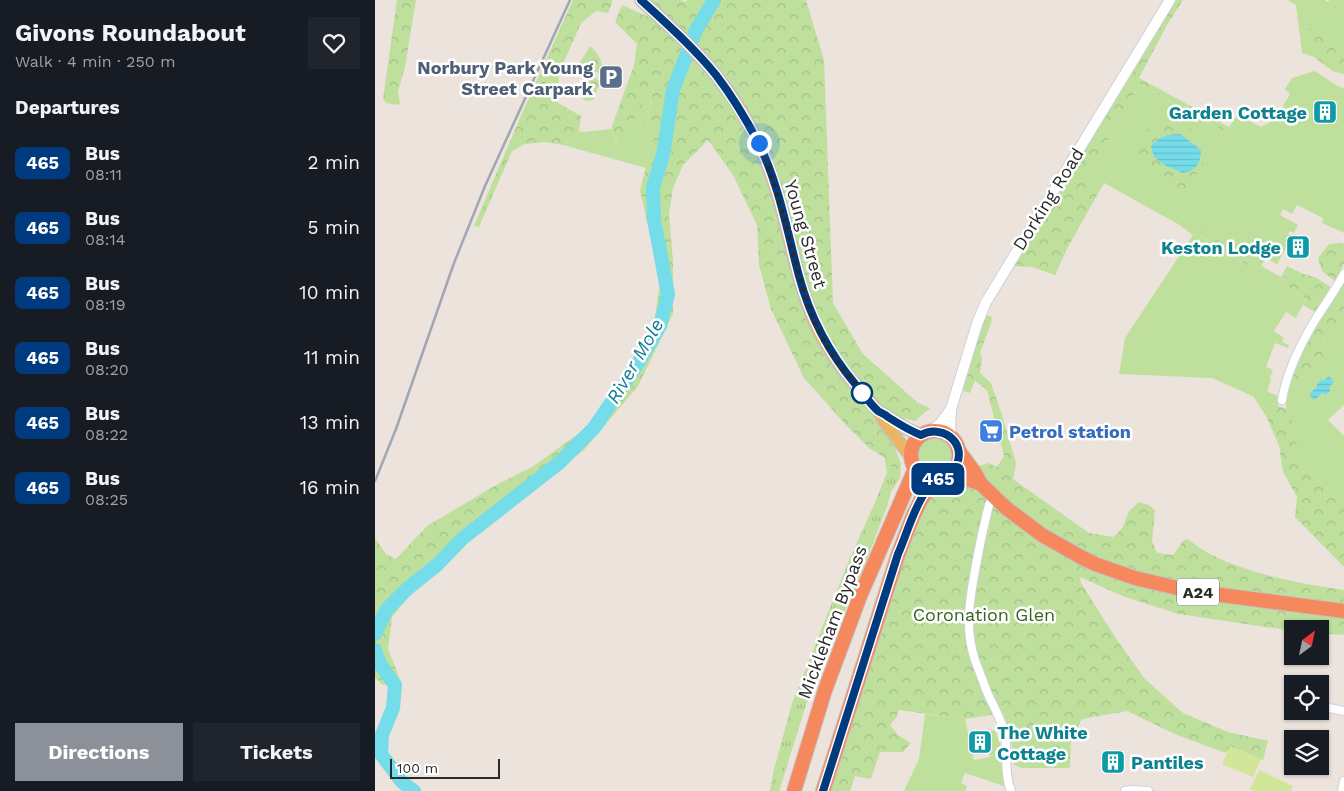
<!DOCTYPE html>
<html lang="en">
<head>
<meta charset="utf-8">
<style>
	body { margin:0; font-family:"Work Sans",sans-serif; background:#20242c; color:#f1f3f6; height:100vh; display:flex; flex-direction:column; font-size:19px; white-space:nowrap }
	* { box-sizing:border-box; margin:0 }
	p { font-size:16px; color:#9ea1a6 }
	.icon { flex:none; width:28px; height:28px; fill:none; stroke:currentColor; stroke-width:2; stroke-linecap:round; stroke-linejoin:round }
	.map { position:relative; flex:1; overflow:hidden }
	.sheet { display:flex; flex-direction:column; background:#171b24; width:375px }
	.sheet>* { flex:none }
	.badge { padding:0 10px; border-radius:8px; font-size:18px; line-height:32px }
	.needle { width:32px; rotate:33deg }
	.controls { position:absolute; left:909px; top:620px; display:grid; gap:10px }
	.controls a { display:grid; place-items:center; width:45px; height:45px; border-radius:0px; background:#171b24; box-shadow:0 1px 4px #0004; font-size:25px }
	.scale { position:absolute; left:15px; bottom:12px; width:110px; box-sizing:border-box; padding-left:5px; border:2px solid #2a2a2a; border-top:0; font-size:14px; line-height:18px; white-space:nowrap; color:#2a2a2a; -webkit-text-stroke:4px #fff; paint-order:stroke }
	.you { position:absolute; width:25px; height:25px; margin:-12px; border:4px solid #fff; border-radius:50%; background:#1a73e8; box-shadow:0 0 0 8px #1a73e833 }
	.map>.badge { position:absolute; translate:-50% -50%; box-shadow:0 0 0 2px #fff }
	h2 { padding:0 15px; font-size:19px; line-height:45px }
	.round { display:grid; place-items:center; flex:none; width:52px; height:52px; border-radius:0px; background:#20242c }
	.head { display:flex; align-items:center; justify-content:space-between; height:85px; padding:0 15px }
	h1 { font-size:24px; font-weight:700; line-height:38px }
	.primary-button { display:flex; gap:10px; margin-top:auto; padding:10px 15px }
	.primary-button a { flex:1; height:58px; border-radius:0px; background:#8c9099; color:#fff; font-size:20px; font-weight:700; line-height:58px; text-align:center }
	.primary-button a+a { background:#20242c; color:#f1f3f6 }
	ul { padding:0; list-style:none }
	li { display:flex; align-items:center; gap:15px; height:65px; padding:0 15px }
	li div { flex:1 }
	li b { display:block; font-size:19px }
	li em { font-style:normal }
	li .badge { min-width:55px; font-weight:700; text-align:center }
	main { display:flex; flex:1; min-height:0 }
	.map>svg:first-child { display:block }
</style>
</head>
<body>
<main>
<section class="sheet">
<div class="head"><div><h1>Givons Roundabout</h1><p>Walk · 4 min · 250 m</p></div><a class="round"><svg class="icon" aria-label="heart" viewBox="0 0 24 24"><path d="M12 20l-8-8c-3-5 5-10 8-4 3-6 11-1 8 4z"/></svg></a></div>
<h2>Departures</h2>
<ul>
<li><span class="badge" style="background:#003b80;color:#fff">465</span><div><b>Bus</b><p>08:11</p></div><em>2 min</em></li>
<li><span class="badge" style="background:#003b80;color:#fff">465</span><div><b>Bus</b><p>08:14</p></div><em>5 min</em></li>
<li><span class="badge" style="background:#003b80;color:#fff">465</span><div><b>Bus</b><p>08:19</p></div><em>10 min</em></li>
<li><span class="badge" style="background:#003b80;color:#fff">465</span><div><b>Bus</b><p>08:20</p></div><em>11 min</em></li>
<li><span class="badge" style="background:#003b80;color:#fff">465</span><div><b>Bus</b><p>08:22</p></div><em>13 min</em></li>
<li><span class="badge" style="background:#003b80;color:#fff">465</span><div><b>Bus</b><p>08:25</p></div><em>16 min</em></li>
</ul>
<div class="primary-button"><a>Directions</a><a>Tickets</a></div>
</section>
<div class="map">
<svg width="969" height="791" viewBox="0 0 969 791">
	<defs>
		<pattern id="forest-crowns" width="20" height="18" patternUnits="userSpaceOnUse" patternTransform="scale(1.25)"><rect width="20" height="18" fill="#bee09c"/><path d="M2 6a3 3 0 1 1 6 0M12 15a3 3 0 1 1 6 0" fill="none" stroke="#a3c087"/></pattern>
		<pattern id="park-tufts" width="24" height="20" patternUnits="userSpaceOnUse" patternTransform="scale(1.25)"><rect width="24" height="20" fill="#bee09c"/><path d="M3 7l-1-3M5 7V3M7 7l1-3M15 17l-1-3M17 17v-4M19 17l1-3" fill="none" stroke="#a3c087"/></pattern>
		<pattern id="water-rules" width="6" height="5" patternUnits="userSpaceOnUse" patternTransform="scale(1.25)"><rect width="6" height="5" fill="#75dce9"/><path d="M0 2.5h6" fill="none" stroke="#65bdc8"/></pattern>
	</defs>
	<rect width="100%" height="100%" fill="#ece3dd"/>
	<path fill="#bee09c" d="M912 0H950L952 2 955 0H969V74L958 71 939 57 927 53 921 5Z
		M940 71 961 85 969 89V233L947 223 948 218 922 205 917 214 908 209 905 215 923 225 919 233 915 231 913 234 917 237 902 264 891 258 886 266 906 277 912 266 926 273H912L908 280 884 268 863 250 848 243 831 232 818 235 831 239 891 277 931 298 921 318 911 312 899 331 909 338 907 342 914 345 913 348 900 343 891 367 898 370 895 378 896 380 892 391 904 397 903 406 886 400 837 378 744 374 750 338 818 235 803 224 713 174 765 84 851 132 862 115 886 127 900 120 915 94 910 89 917 78Z
		M278 86 272 125 280 133 271 168 188 145 200 137 204 131 208 132 236 129 242 144Z
		M969 314V405L953 420 969 436V518L927 462 911 421V399L913 400 923 388 933 369 945 366 955 352 948 338 961 329 964 318Z
		M541 454a18 18 0 1 1 36 0a18 18 0 1 1-36 0Z
		M550 714 590 719 599 760 615 757 610 733 620 730 625 744 629 786 590 773 586 783 592 786 590 791H529L544 759Z"/>
	<path fill="url(#forest-crowns)" d="M22 0H41L30 67 23 91 25 102 24 105 11 103 8 99Z
		M198 0H237V3L233 13 221 11 206 23 184 73 183 103 206 116 204 131 200 137 188 145 170 142 150 144 137 151 104 227 99 226 148 111Z
		M274 0H305L311 2 312 0H431L449 60 458 303 488 354 543 403 555 408 540 421 523 417 517 433 520 448 526 464 525 478 516 491 512 506 491 561 433 698 404 791H395L399 770 417 704 475 558 500 503 512 473 510 458 494 448 471 425 429 378 396 309 384 265 382 225 358 175 333 140 308 165 298 188 294 214 298 261V314L263 386 209 450 99 533 42 587 17 617 13 649 26 682 8 685 0 678V538L11 554 21 559 52 526 123 484 157 467 203 434 221 420 252 372 280 317 284 289 283 261 271 218 265 190 280 133 272 125 278 88 243 145 236 129 259 65 262 44 240 22 247 5 276 18 278 4Z
		M800 0H808L792 25 764 78 854 127 851 132 765 84 713 174 729 183 693 247 680 275 657 267 637 266 698 165Z
		M961 6 960 20 951 26 948 36 958 44 969 41V74L958 71 939 57 933 33 935 27 943 24Z
		M215 46C223 52 229 63 226 73L221 72 220 77 225 82 218 100 211 101 203 95 204 85 209 75 204 69V64Z
		M792 118 808 123 824 134 826 150 805 134 789 135 782 139 817 171 825 162 830 165 817 180 812 190 804 193C790 186 777 180 772 164L761 157 756 149 771 130Z
		M819 230 831 232 848 243 863 250 884 268 908 280 912 273H926L942 278 957 288 942 313 928 305 931 298 891 277 831 239 818 235Z
		M967 243H969V263L961 282 947 271 943 258 954 244Z
		M969 276V314L964 318 961 329 948 338 955 352 954 360 945 366 933 369 923 388 913 401 911 399 919 368 927 345Z
		M610 315 616 316 617 320 605 353 607 359 605 373 616 383 627 415 641 463 638 479 714 533 739 537 748 527 754 511 764 502 774 505 780 510 777 541 782 553 798 555 808 541 812 539C817 542 823 547 828 550 864 572 927 584 969 590V605L818 585 770 574 725 559 675 532 639 510 604 473V466L613 463 622 467 629 456 612 390 600 381 595 393 585 390Z
		M878 396 903 406 910 408 915 413 918 424 919 439 929 462 945 482 958 485 963 488 964 494 969 503V567L920 517 922 497 908 472 904 445 891 416Z
		M586 483 599 488 638 520 735 574 969 616V635L945 633V629H918L917 631 911 630 804 614 750 597 705 577 706 583 744 643 770 679 808 713 853 732 893 741 888 760 855 746 851 753 802 735 752 711 707 719 696 738 695 768H647L639 765 635 732 628 713 590 719 524 710 521 718 515 725 523 735 536 743 528 752H505L496 779 480 776 475 791H454L510 609 550 503 563 488 572 484Z"/>
	<path fill="url(#park-tufts)" d="M510 458 525 478 516 491 512 506 491 561 433 698 404 791H395L399 770 417 704 475 558 500 503 512 473Z"/>
	<path fill="#d1e699" d="M855 746 886 759 878 777 847 764Z
		M884 770 918 786 916 791H880L875 789Z"/>
	<path fill="url(#water-rules)" d="M805 134 826 150C825 165 822 170 808 173L789 165 779 157 776 146C786 135 791 135 805 134Z
		M954 376 959 382 954 387 955 391 951 395 948 393 939 400 934 394 942 387V384L946 380 948 381Z"/>
	<g fill="none" stroke-linecap="round" stroke-linejoin="round">
		<path stroke="#75dce9" stroke-width="14" d="M0 634 12 609 32 589 62 565 88 538 184 463 219 428 263 363 285 326 293 294 279 220 278 187 288 155 298 90 321 30 339 0
			M0 650 5 664 20 685 18 708 7 735 6 754 27 782 39 791"/>
		<defs>
			<path id="street" d="M907 400C912 370 926 343 942 317 951 303 961 289 969 274
				M618 497 614 505 612 513C608 530 604 548 601 565 595 598 589 627 600 660 604 671 608 681 612 692 618 705 625 717 629 731 634 750 628 772 636 791
				M945 706 969 711
				M750 791 756 790 773 791
				M967 791 969 781"/>
			<path id="secondary" d="M576 410 575 428 577 439
				M556 431 565 424 576 409 602 324 611 302 795 0"/>
			<path id="primary" d="M266 0C292 24 319 48 341 75 369 110 389 150 402 193 416 240 423 290 445 334 452 347 461 361 470 372 480 385 492 397 502 410 506 414 507 419 510 423 518 434 527 445 535 456
				M507 413 532 429 546 435"/>
			<path id="highway" d="M536 455a24 24 0 1 1 48 0a24 24 0 1 1-48 0Z
				M583 450 600 473 606 484 631 508 667 535 704 556 720 564 760 578 815 591 969 611
				M573 475 589 478 606 484
				M419 791 450 690 485 596 540 469
				M448 791 523 555 538 516 547 498 563 479"/>
		</defs>
		<use href="#street" stroke="#cbd1db" stroke-width="10"/>
		<use href="#secondary" stroke="#cbd1db" stroke-width="12"/>
		<use href="#primary" stroke="#c3c3c3" stroke-width="14"/>
		<use href="#highway" stroke="#c3c3c3" stroke-width="16"/>
		<use href="#street" stroke="#fff" stroke-width="8"/>
		<use href="#secondary" stroke="#fff" stroke-width="10"/>
		<use href="#primary" stroke="#eab664" stroke-width="11"/>
		<use href="#highway" stroke="#f6885e" stroke-width="14"/>
		<path stroke="#a0a6b4" stroke-width="2.5" d="M0 481 21 429 79 263 110 186 195 0"/>
	</g>
	<g fill="none" stroke-linecap="round" stroke-linejoin="round">
		<defs>
			<path id="line" d="M266 0C292 24 319 48 341 75 357 96 371 119 383 142 404 184 412 231 424 276 435 317 454 353 481 385 488 393 495 404 503 411 506 413 510 414 513 417 524 424 533 430 546 435 566 424 591 441 582 464 576 477 570 474 562 480 558 483 554 488 551 491 538 509 532 534 523 554L448 791"/>
		</defs>
		<use href="#line" stroke="#fff" stroke-width="11"/>
		<use href="#line" stroke="#003b80" stroke-width="8"/>
		<path stroke="#2a2a2a" stroke-width="5" stroke-dasharray="0 9" d="M384 143C397 174 406 206 414 238 423 270 430 303 445 333 456 356 473 376 490 395L487 393"/>
	</g>
	<defs>
		<symbol id="parking-square" viewBox="-11 -11 22 22"><rect x="-9" y="-9" width="18" height="18" rx="4" fill="#5c6f8a" stroke="#fff"/><path d="M-3.5-5.5H1a3.5 3.5 0 0 1 0 7H-1V5.5H-3.5ZM-1-3.4V-.6H.8a1.4 1.4 0 0 0 0-2.8Z" fill="#fff"/></symbol>
		<symbol id="building-square" viewBox="-11 -11 22 22"><rect x="-9" y="-9" width="18" height="18" rx="4" fill="#0f9aa8" stroke="#fff"/><path d="M-4-6H4V6H1V3H-1V6H-4ZM-2.5-4.3h1.7v1.8h-1.7ZM.8-4.3h1.7v1.8H.8ZM-2.5-1h1.7V.8h-1.7ZM.8-1h1.7V.8H.8Z" fill="#fff"/></symbol>
		<symbol id="supermarket-square" viewBox="-11 -11 22 22"><rect x="-9" y="-9" width="18" height="18" rx="4" fill="#3f7fe0" stroke="#fff"/><path d="M-6-5.5h2.5l.6 2H6L4.5 2H-2.5L-4.4-4H-6ZM-1.5 3.2a1.3 1.3 0 1 0 .1 0ZM3 3.2a1.3 1.3 0 1 0 .1 0Z" fill="#fff"/></symbol>
	</defs>
	<g fill-rule="evenodd">
		<use href="#parking-square" x="222" y="63" width="28" height="28"/>
		<use href="#building-square" x="936" y="98" width="28" height="28"/>
		<use href="#building-square" x="909" y="233" width="28" height="28"/>
		<use href="#supermarket-square" x="602" y="417" width="28" height="28"/>
		<use href="#building-square" x="591" y="728" width="28" height="28"/>
		<use href="#building-square" x="724" y="748" width="28" height="28"/>
	</g>
	<circle fill="#fff" stroke="#003b80" stroke-width="2.5" cx="487" cy="393" r="10"/>
	<g text-anchor="middle" dominant-baseline="central" stroke-width="5" stroke-linejoin="round" paint-order="stroke">
		<rect fill="#fff" stroke="#6a6a6a" stroke-width="1" x="802" y="578.5" width="42" height="27" rx="4"/>
		<g font-size="16" font-weight="bold" fill="#2a2a2a">
			<text x="823" y="592">A24</text>
		</g>
		<g font-size="18" font-weight="bold" fill="#4e5e75" stroke="#fff" text-anchor="end">
			<text x="218" y="67">Norbury Park Young<tspan x="218" dy="21">Street Carpark</tspan></text>
		</g>
		<g font-size="18" font-weight="bold" fill="#0d838f" stroke="#fff" text-anchor="end">
			<text x="932" y="112">Garden Cottage</text>
			<text x="906" y="247">Keston Lodge</text>
			<text x="622" y="732" text-anchor="start">The White<tspan x="622" dy="21">Cottage</tspan></text>
			<text x="756" y="762" text-anchor="start">Pantiles</text>
		</g>
		<g font-size="18" fill="#2a2a2a" stroke="#fff">
			<text transform="translate(673 199) rotate(-58)">Dorking Road</text>
			<text transform="translate(431 234) rotate(74)">Young Street</text>
			<text transform="translate(457 622) rotate(-69)">Mickleham Bypass</text>
		</g>
		<g font-size="18" font-weight="bold" fill="#366cbe" stroke="#fff" text-anchor="start">
			<text x="634" y="431">Petrol station</text>
		</g>
		<g font-size="18" fill="#37641e" stroke="#fff">
			<text x="609" y="614">Coronation Glen</text>
		</g>
		<g font-size="19" font-style="italic" fill="#147c95" stroke="#fff">
			<text transform="translate(260 361) rotate(-60)">River Mole</text>
		</g>
	</g>
</svg>
<div class="controls">
<a><svg class="needle" viewBox="-14 -14 28 28"><path d="M0-13l5 13h-10z" fill="#e53935"/><path d="M0 13l5-13h-10z" fill="#9ea1a6"/></svg></a>
<a><svg class="icon" aria-label="locate" viewBox="0 0 24 24"><circle cx="12" cy="12" r="6"/><path d="M12 2v4M12 18v4M2 12h4M18 12h4"/></svg></a>
<a><svg class="icon" aria-label="layers" viewBox="0 0 24 24"><path d="M12 4l9 5-9 5-9-5zM3 14l9 5 9-5"/></svg></a>
</div>
<div class="scale">100 m</div>
<div class="you" style="left:384px;top:143px"></div>
<b class="badge" style="left:563px;top:479px;background:#003b80;color:#fff">465</b>
</div>
</main>
</body>
</html>
